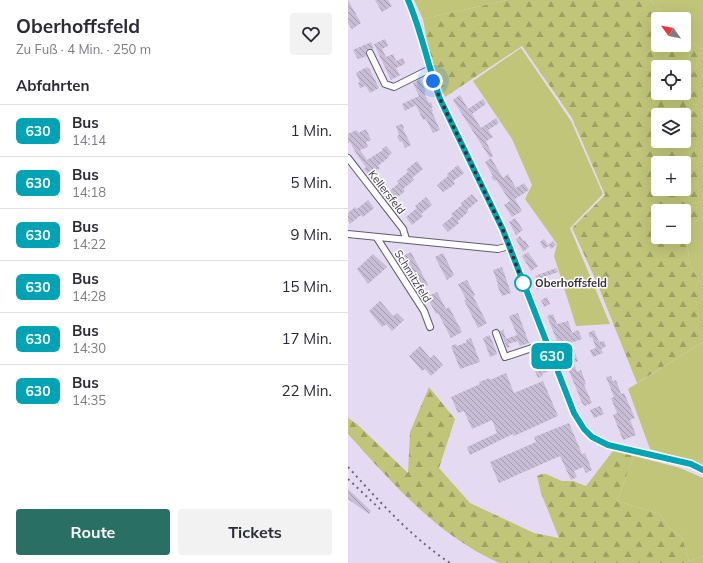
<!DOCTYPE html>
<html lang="de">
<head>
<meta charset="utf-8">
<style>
	body { margin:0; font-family:Mulish,sans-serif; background:#f2f2f3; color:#2b2b33; height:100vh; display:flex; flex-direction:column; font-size:15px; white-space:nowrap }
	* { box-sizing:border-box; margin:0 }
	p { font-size:13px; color:#7c7c81 }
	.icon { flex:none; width:22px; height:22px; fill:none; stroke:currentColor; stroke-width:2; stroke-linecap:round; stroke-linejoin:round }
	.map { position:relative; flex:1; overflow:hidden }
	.panel { display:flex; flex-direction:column; background:#fff; width:348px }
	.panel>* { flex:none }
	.badge { padding:0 8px; border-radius:6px; font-size:14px; line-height:26px }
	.needle { width:26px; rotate:303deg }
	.tools { position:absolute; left:303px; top:12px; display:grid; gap:8px }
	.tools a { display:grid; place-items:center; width:40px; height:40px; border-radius:4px; background:#fff; box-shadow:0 4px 16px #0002; font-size:20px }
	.you { position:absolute; width:20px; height:20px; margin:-10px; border:3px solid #fff; border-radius:50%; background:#1a73e8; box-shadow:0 0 0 6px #1a73e833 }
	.map>.badge { position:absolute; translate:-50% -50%; box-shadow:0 0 0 2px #fff }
	h2 { padding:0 16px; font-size:15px; line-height:36px }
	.round { display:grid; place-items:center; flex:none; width:42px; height:42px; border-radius:4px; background:#f2f2f3 }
	.summary { display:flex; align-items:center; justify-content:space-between; height:68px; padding:0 16px }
	h1 { font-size:19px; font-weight:700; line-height:30px }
	.primary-button { display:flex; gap:8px; margin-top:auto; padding:8px 16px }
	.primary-button a { flex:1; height:46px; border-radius:4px; background:#296f63; color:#fff; font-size:16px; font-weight:700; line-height:46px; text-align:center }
	.primary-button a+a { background:#f2f2f3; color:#2b2b33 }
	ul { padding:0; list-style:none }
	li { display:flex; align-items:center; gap:12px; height:52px; padding:0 16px; border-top:1px solid #e1e1e2 }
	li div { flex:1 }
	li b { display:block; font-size:15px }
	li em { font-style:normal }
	li .badge { min-width:44px; font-weight:700; text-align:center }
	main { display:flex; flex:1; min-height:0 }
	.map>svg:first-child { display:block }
</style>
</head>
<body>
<main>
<section class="panel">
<div class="summary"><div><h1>Oberhoffsfeld</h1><p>Zu Fuß · 4 Min. · 250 m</p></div><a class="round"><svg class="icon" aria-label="heart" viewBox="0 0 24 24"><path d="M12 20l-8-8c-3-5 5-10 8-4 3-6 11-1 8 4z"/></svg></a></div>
<h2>Abfahrten</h2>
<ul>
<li><span class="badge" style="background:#00a3b4;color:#fff">630</span><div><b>Bus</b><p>14:14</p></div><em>1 Min.</em></li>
<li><span class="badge" style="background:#00a3b4;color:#fff">630</span><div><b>Bus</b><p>14:18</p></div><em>5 Min.</em></li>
<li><span class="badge" style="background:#00a3b4;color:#fff">630</span><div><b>Bus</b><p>14:22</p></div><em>9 Min.</em></li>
<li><span class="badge" style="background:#00a3b4;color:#fff">630</span><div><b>Bus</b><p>14:28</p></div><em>15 Min.</em></li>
<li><span class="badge" style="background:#00a3b4;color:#fff">630</span><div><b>Bus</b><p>14:30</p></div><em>17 Min.</em></li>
<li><span class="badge" style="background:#00a3b4;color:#fff">630</span><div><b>Bus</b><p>14:35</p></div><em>22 Min.</em></li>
</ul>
<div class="primary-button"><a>Route</a><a>Tickets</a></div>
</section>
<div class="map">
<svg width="355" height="563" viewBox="0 0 355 563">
	<defs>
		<pattern id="forest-firs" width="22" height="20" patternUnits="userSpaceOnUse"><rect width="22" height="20" fill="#c1c579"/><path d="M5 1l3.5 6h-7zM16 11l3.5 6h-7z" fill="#9ea064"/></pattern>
		<pattern id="building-back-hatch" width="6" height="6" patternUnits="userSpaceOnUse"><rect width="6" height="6" fill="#c7bed5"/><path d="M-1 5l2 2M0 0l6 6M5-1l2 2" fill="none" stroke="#a29bae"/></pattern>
	</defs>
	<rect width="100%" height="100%" fill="#e4dbf3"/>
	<path fill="#c1c579" d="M66 0H160L75 19Z
		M302 0H355V50L336 38V19H319Z
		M173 48 223 121 255 194 222 228 262 324 228 326 206 256 209 244 177 199 184 185 164 139 125 81Z
		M355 217V286L342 266 337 227Z
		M355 342V466L348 462 302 449 280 389Z
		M286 456 332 468 355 478V556L341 561 334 537 321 528 312 514 269 501Z"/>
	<path fill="url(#forest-firs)" fill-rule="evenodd" d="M160 0H302L319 19H310V45H336V38L355 50V217L337 227 342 266 355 286V342L289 383 249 283 224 228 257 195 224 118 174 46 97 97C85 72 80 47 75 19ZM310 67H336V93H310ZM310 115H336V141H310ZM310 163H336V189H310ZM310 211H336V237H310Z
		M81 387 107 419 91 468 122 503 186 533 211 538 193 493 189 476 194 474H198L214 481H225L238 486 265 451 286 456 269 501 312 514 321 528 334 537 341 561 355 556V563H151C89 535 45 484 0 434V418L9 424 60 473 62 432Z"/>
	<path fill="url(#building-back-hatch)" d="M0 0 13 23 4 29 0 23Z
		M27 0H40L44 6 34 12Z
		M37 39 40 46 34 49 38 57 45 54 48 61 55 58 57 64 48 68 52 75 43 80 26 44Z
		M23 42 26 48 19 50 17 52 19 56 10 59 5 50Z
		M19 67 20 69 21 68 31 88 22 93 18 86 12 88 10 83 12 82 8 73Z
		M72 79 78 92 76 93 81 103 83 102 85 107 83 108 85 111 84 112 92 130 85 133 78 119 75 120 68 105 57 111 54 104 71 96 65 83Z
		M112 95 120 109 135 99 138 104 124 114 133 128 148 118 151 123 140 130 145 137 138 141 145 156 142 158 105 100Z
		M54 124 56 128 55 129 63 145 57 148 54 141 52 142 49 136 51 135 48 126Z
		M18 129 23 140 18 142 20 147 12 150 19 160 35 150 34 149 38 146 44 153 40 156 41 157 30 166 32 168 21 175 16 169 18 167 9 155 2 142 0 143V134L9 130 10 133Z
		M143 158 155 178 160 174 168 188 176 183 181 190 167 199 174 211 164 217 156 205 162 201 148 180 146 181 143 177 145 176 137 162Z
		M69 161 75 169 64 178 66 180 55 189 57 191 46 200 40 192 51 183 49 181 60 172 58 170Z
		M110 165 116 173 105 181 107 184 95 192 89 185 100 176 99 174Z
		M124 194 130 201 119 210 120 212 110 221 111 223 100 232 94 225 105 216 103 214 114 205 113 203Z
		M78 197 84 205 73 214 75 216 64 225 58 217 69 208 67 206Z
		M20 200 26 208 15 217 13 215 2 224 0 221V213L7 207 9 209Z
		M167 218 175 230 168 235 161 222Z
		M172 236 175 241 177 240 181 247 175 252 168 239Z
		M196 239 200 245 205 241 208 245 203 249 201 246 196 249 192 242Z
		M63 252 80 285 72 289 55 256Z
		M180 252 190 266 183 271 174 256Z
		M95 253 106 275 99 280 87 257Z
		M25 254 39 267 20 284 9 269Z
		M154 267 163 293 154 296 150 287 149 284H150L145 270Z
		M208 268 210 272 193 278 196 286 189 290 186 282 190 281 187 276Z
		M119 280 127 295 125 296 139 323 130 328 116 300 118 299 110 284Z
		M89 292 98 309 101 307 114 332 103 338 90 313 88 314 79 297Z
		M199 297 202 304 196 307 193 300Z
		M32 301 45 316 49 313 56 320 44 331 38 324 34 327 21 311Z
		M170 313 181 343 172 346 170 341 160 344 162 347 159 348 152 331 155 329 158 339 169 335 161 316Z
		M205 314 209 324 220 321 224 333 230 330 234 339 223 343 230 361 226 363 229 372 233 370 238 384 236 385 244 403 237 406 234 403 199 316Z
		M246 330 251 342 256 341 258 346 253 349 255 353 245 357 242 350 248 348 244 337 242 338 240 333Z
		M142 335 149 354 142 357 135 338Z
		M123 338 132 362 112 369 103 346 108 344 109 346 119 342 118 340Z
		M72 346 82 358 86 355 95 365 83 376 77 369 74 371 61 356Z
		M198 356 204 370 194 374 195 376 190 378 183 362Z
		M158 373 166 393 195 381 210 416 166 436 165 434 122 455 119 447 149 433 144 420 124 429 116 411 110 413 103 397 132 384 131 382 142 378V380Z
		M263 376 265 381 268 380 273 394 276 393 287 418 282 420 288 435 275 440 265 415 269 413 263 398 266 397 258 377Z
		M252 406 256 414 246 418 242 410Z
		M221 423 234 454 237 453 244 470 238 473 235 467 226 471 229 477 223 480 212 456 151 483 142 462 188 442 186 437Z
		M0 489 23 511 21 514 0 499Z"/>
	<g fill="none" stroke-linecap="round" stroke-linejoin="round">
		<defs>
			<path id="minor" d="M60 0C74 32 80 67 92 99L155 230 226 413 236 429 244 437 260 445 343 464 355 470
				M22 53 37 84 46 87 82 69
				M0 158 55 229 58 239
				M0 234 150 249 161 246
				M29 238 76 311 82 327
				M148 333 157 357 199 343"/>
		</defs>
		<use href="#minor" stroke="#615a6e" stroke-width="8"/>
		<use href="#minor" stroke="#fff" stroke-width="6"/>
		<path stroke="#6c6675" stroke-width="2" stroke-dasharray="2 4" stroke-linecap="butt" d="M0 467C32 502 63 537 102 563
			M0 479 32 509"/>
	</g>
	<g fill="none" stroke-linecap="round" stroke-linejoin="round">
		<defs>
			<path id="line" d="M60 0C74 32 80 67 92 99L155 230 226 413 236 429 244 437 260 445 343 464 355 470"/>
		</defs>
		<use href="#line" stroke="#fff" stroke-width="9"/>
		<use href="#line" stroke="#00a3b4" stroke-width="6"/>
		<path stroke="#34303a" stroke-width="4" stroke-dasharray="0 7.2" d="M85 81 92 99 155 230 175 283"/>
	</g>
	<circle fill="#fff" stroke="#00a3b4" stroke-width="2" cx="175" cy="283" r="8"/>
	<g text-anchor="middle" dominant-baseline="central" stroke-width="3" stroke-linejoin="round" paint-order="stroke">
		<g font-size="11" fill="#34303a" stroke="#fff">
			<text transform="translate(39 192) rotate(52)">Kellersfeld</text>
			<text transform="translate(65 276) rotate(58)">Schmitzfeld</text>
		</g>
		<g font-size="11" font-weight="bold" fill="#34303a" stroke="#fff" text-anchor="start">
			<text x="187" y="283">Oberhoffsfeld</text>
		</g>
	</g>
</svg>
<div class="tools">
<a><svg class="needle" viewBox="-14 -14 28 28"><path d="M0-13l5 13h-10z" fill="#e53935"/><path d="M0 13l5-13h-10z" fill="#7c7c81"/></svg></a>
<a><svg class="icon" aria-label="locate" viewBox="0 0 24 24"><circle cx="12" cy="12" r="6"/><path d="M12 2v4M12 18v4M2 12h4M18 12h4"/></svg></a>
<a><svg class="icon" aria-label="layers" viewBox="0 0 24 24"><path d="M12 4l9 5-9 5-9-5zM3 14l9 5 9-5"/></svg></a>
<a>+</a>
<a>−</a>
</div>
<div class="you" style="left:85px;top:81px"></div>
<b class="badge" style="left:204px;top:356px;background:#00a3b4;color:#fff">630</b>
</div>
</main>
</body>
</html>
